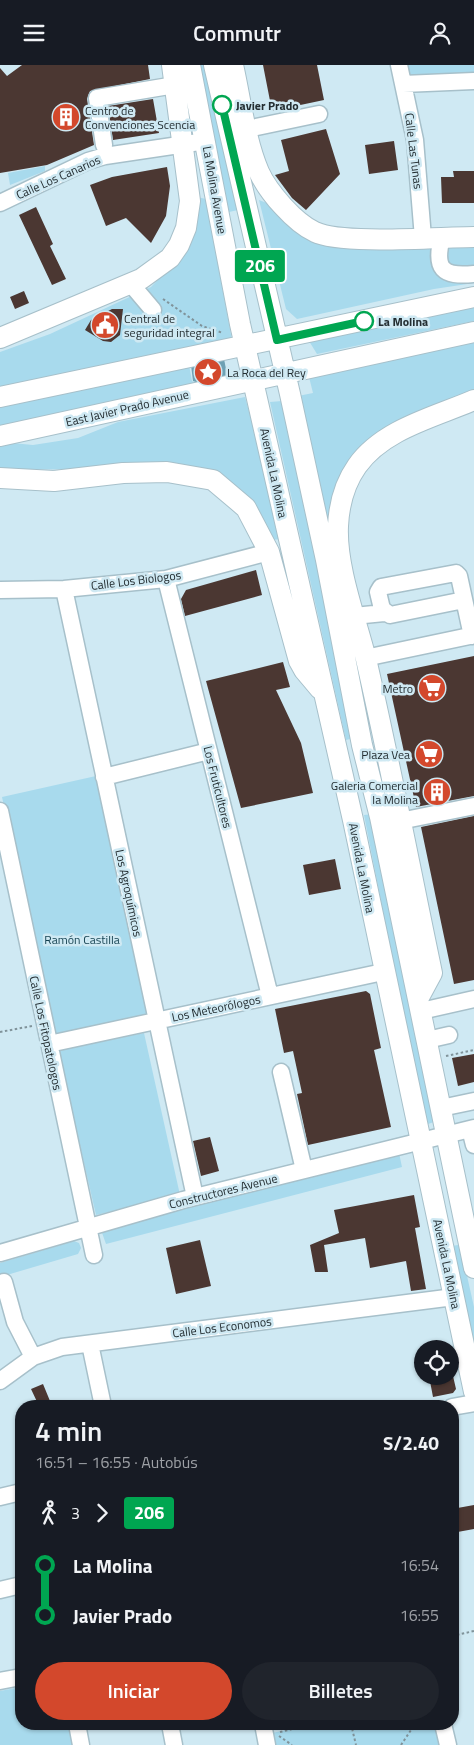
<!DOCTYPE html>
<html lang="es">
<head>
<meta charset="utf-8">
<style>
	body { margin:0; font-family:"Titillium Web",sans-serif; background:#20242c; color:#f1f3f6; height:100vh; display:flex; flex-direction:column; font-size:19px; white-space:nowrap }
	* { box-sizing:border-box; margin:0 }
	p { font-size:16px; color:#9ea1a6 }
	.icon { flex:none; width:28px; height:28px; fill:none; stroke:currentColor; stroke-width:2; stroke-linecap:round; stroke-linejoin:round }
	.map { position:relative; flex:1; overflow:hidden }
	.side { position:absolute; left:15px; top:1335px; width:444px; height:330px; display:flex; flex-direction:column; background:#171b24; border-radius:20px; box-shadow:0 1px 4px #0004 }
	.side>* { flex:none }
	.badge { padding:0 10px; border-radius:4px; font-size:18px; line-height:32px }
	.controls { position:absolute; left:414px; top:1275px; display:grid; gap:10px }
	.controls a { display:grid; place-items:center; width:45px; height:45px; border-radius:50%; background:#171b24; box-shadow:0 1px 4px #0004; font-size:25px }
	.map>.badge { position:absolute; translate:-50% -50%; box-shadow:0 0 0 2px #fff }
	.legs { display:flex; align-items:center; gap:8px; height:55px; padding:0 20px; font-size:16px }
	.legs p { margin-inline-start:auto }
	.summary { display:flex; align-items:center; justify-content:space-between; height:85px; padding:0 20px }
	h1 { font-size:28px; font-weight:600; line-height:38px }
	.action { display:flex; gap:10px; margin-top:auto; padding:10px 20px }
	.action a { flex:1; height:58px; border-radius:30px; background:#d3482c; color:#fff; font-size:20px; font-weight:600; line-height:58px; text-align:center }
	.action a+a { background:#20242c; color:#f1f3f6 }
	ul { padding:0 20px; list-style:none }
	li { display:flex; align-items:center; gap:18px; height:50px; font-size:19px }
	li i { display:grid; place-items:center; width:8px; height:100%; margin:0 6px; background:currentColor }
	li i::after { content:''; width:12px; height:12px; margin:-6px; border:4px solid; border-radius:50%; background:#171b24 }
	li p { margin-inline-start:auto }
	li:first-child i { background:linear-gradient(#0000 50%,currentColor 0) }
	li:last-child i { background:linear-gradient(currentColor 50%,#0000 0) }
	header { display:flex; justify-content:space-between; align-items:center; height:65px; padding:0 20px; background:#171b24; font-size:22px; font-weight:600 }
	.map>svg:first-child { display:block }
</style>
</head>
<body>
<header><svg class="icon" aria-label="menu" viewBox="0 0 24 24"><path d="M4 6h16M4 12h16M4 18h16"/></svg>Commutr<svg class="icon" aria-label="person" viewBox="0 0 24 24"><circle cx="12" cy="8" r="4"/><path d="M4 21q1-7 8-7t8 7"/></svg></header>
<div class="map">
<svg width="474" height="1680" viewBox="0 0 474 1680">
	<rect width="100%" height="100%" fill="#cfe9f3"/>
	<path fill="#a8daed" d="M197 0H206L238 145 229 147Z
		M405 0H474V8L408 13Z
		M45 101V106L10 120 8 108Z
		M197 132 206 134 232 275 0 323V287L50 269 151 222 182 189Z
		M259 135 277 142 298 161 474 180V218L434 224 297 254 286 244Z
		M474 239V256L317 289 309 276 391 261 429 248Z
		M474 277V327L370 378 326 470 298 331 313 328 308 308Z
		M189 300 192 316 197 319 0 364V337Z
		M245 332 283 469 281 474 272 475 235 426 73 404 0 405V380L12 378 33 380 78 373 118 357Z
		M282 336 354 673 346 675 270 337Z
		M96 711 148 950 54 970 2 732Z
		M373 749 434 1057 425 1060 364 750Z
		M144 968 180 1130 96 1150 58 985Z
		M399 1088 402 1102 106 1179 101 1165Z
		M74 1176 79 1178 81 1183 78 1189 0 1212V1198Z
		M458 1180 461 1184 474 1242V1294L452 1181Z
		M21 1622V1659H70L75 1680H0V1626Z
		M316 1659H439L443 1680H275L272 1668Z"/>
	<path fill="#6ea1b4" d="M224 294 227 309 225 313 199 318 193 316 191 300Z"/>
	<path fill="#4b3732" d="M22 0H148L150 14 90 26 87 34 94 80 47 100 0 108V3L7 11Z
		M263 0H317L324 35 272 46Z
		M153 34 159 68 113 75 108 41Z
		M326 64 340 109 306 145 292 133 275 110 289 106 281 75Z
		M394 76 398 105 369 109 365 80Z
		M167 102 170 121 166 151 151 178 126 153 106 161 90 120 112 112Z
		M453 106H474V138H442L441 112H454Z
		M36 142 53 179 50 181 66 214 52 220 19 150Z
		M24 226 29 238 15 244 10 232Z
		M112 244H123L120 270 111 277 103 276 85 265 91 255Z
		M256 505 262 530 185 551 181 534 186 525Z
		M474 591V731L416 742 387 609Z
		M283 597 290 622 276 625 301 678 313 728 241 743 206 616Z
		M474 751V915L454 919 421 762Z
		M335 794 341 824 309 830 303 800Z
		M366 926 370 929 381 983 374 985 391 1062 308 1080 297 1029 302 1028 293 986 284 988 275 944Z
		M474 989V1017L458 1021 452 993Z
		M210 1072 219 1106 201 1111 193 1076Z
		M414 1130 420 1162 415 1163 426 1224 411 1226 406 1196 370 1203 365 1173 324 1180 328 1207H315L310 1180 339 1168 334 1145Z
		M200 1175 211 1221 176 1229 166 1183Z
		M429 1311H453L456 1324 453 1328 433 1332Z
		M43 1319 50 1336 39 1341 31 1324Z
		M474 1440V1464L452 1468V1444Z"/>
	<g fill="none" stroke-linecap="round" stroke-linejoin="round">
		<defs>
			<path id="minor" d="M399 0 415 75 423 173
				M403 19 474 16
				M247 64 319 49
				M104 80 97 33 175 20
				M0 138 88 96 105 91 206 76
				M442 172C434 204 442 212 474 209
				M131 219 153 245
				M166 514 270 931
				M64 524 195 1132
				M0 525 64 524 166 514 269 487
				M464 535 390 550 382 544 378 527 381 522 456 508 459 511 472 571
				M354 551 384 548
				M365 593 474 570
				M104 712 209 686
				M0 746 94 1190
				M400 756 474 741
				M421 946 474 934
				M427 975 449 970
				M49 979 383 907
				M281 1007 304 1105
				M441 1043 474 1036
				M470 1064 474 1080
				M0 1188 183 1135 474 1063
				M4 1217 15 1257 33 1292
				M90 1279 103 1341
				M0 1316 33 1292 62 1282 454 1232
				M452 1342 474 1338
				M0 1432 21 1427
				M0 1525 21 1520
				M0 1616 21 1612
				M77 1659 81 1680
				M170 1659 174 1680
				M263 1659 267 1680
				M443 1659 448 1680"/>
			<path id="major" d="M190 0 240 259 353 755 474 1327
				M214 0 290 329 326 495 362 680 380 752 474 1203
				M233 0C241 35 245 74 259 107 268 127 295 158 315 167 342 180 440 172 474 172
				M0 273 141 214 170 193 179 180 186 163 190 136 172 0
				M0 332 474 232
				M0 371 474 267
				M0 413 54 416 123 408 167 407 213 415 246 443 269 487 299 596 304 605 320 624
				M418 934 432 908C410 803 390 698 366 594 356 554 336 502 338 461 339 440 345 418 357 401 383 364 435 352 474 335"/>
		</defs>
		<use href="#minor" stroke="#a7c0ca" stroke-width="19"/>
		<use href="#major" stroke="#a7c0ca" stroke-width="22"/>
		<path stroke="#80939a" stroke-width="2" stroke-dasharray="2.5 2.5" stroke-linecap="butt" d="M163 234 202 261 223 268
			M0 967 32 961
			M446 991 474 985
			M452 1571 474 1566
			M351 1659 356 1680
			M280 1667 314 1659
			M279 1671 292 1680
			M401 1680 415 1659"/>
		<use href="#minor" stroke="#fff" stroke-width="16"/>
		<use href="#major" stroke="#fff" stroke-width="20"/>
	</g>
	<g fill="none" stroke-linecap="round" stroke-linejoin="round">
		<defs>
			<path id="line-1" d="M222 40 277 275 364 256"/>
		</defs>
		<use href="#line-1" stroke="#fff" stroke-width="11"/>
		<use href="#line-1" stroke="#00a651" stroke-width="8"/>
	</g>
	<defs>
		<symbol id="building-disc" viewBox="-11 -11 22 22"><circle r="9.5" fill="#d3482c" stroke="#cfe9f3"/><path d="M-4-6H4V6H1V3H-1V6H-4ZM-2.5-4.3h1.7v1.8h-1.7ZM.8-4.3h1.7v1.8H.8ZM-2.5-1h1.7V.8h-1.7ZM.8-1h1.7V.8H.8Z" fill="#fff"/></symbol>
		<symbol id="civic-disc" viewBox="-11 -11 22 22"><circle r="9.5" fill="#d3482c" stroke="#cfe9f3"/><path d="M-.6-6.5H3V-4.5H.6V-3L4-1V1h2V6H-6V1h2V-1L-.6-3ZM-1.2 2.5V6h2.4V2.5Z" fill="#fff"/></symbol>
		<symbol id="sight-disc" viewBox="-11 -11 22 22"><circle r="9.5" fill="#d3482c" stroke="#cfe9f3"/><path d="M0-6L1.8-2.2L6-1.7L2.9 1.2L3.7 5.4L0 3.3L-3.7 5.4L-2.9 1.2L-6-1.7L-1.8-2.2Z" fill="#fff"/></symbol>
		<symbol id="supermarket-disc" viewBox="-11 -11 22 22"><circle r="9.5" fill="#d3482c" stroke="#cfe9f3"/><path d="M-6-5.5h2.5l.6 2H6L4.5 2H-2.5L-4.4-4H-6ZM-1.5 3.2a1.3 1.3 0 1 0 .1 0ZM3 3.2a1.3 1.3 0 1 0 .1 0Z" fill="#fff"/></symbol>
	</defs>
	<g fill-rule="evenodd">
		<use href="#building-disc" x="50" y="36" width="32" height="32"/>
		<use href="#civic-disc" x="89" y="244" width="32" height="32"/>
		<use href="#sight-disc" x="192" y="291" width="32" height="32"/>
		<use href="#supermarket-disc" x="416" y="607" width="32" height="32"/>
		<use href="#supermarket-disc" x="413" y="673" width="32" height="32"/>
		<use href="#building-disc" x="421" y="711" width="32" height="32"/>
	</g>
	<g fill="#fff" stroke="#00a651" stroke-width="2.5">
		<circle cx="222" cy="40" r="9"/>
		<circle cx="364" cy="256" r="9"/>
	</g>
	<g text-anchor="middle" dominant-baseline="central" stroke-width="5" stroke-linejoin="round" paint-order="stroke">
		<g font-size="12" font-weight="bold" fill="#232d31" stroke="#cfe9f3" text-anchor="start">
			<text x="236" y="40">Javier Prado</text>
			<text x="378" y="256">La Molina</text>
		</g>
		<g font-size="12" fill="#232d31" stroke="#cfe9f3" text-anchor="start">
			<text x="85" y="45">Centro de<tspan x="85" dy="14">Convenciones Scencia</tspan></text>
			<text x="124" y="253">Central de<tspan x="124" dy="14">seguridad integral</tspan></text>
			<text x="227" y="307">La Roca del Rey</text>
			<text x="413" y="623" text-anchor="end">Metro</text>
			<text x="410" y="689" text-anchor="end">Plaza Vea</text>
			<text x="418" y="720" text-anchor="end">Galeria Comercial<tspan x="418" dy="14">la Molina</tspan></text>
		</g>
		<g font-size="12" fill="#232d31" stroke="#cfe9f3">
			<text transform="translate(414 86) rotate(83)">Calle Las Tunas</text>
			<text transform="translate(58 112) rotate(-24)">Calle Los Canarios</text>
			<text transform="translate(215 125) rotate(80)">La Molina Avenue</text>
			<text transform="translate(127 343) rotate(-13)">East Javier Prado Avenue</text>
			<text transform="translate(274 408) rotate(78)">Avenida La Molina</text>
			<text transform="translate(136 515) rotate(-7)">Calle Los Biologos</text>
			<text transform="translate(218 722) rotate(76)">Los Fruticultores</text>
			<text transform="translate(362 803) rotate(79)">Avenida La Molina</text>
			<text transform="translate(129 828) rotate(78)">Los Agroquímicos</text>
			<text transform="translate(216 943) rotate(-12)">Los Meteorólogos</text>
			<text transform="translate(46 968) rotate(78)">Calle Los Fitopatologos</text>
			<text transform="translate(223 1126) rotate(-14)">Constructores Avenue</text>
			<text transform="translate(447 1199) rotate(78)">Avenida La Molina</text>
			<text transform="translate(222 1262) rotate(-7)">Calle Los Economos</text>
		</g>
		<g font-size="12" fill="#123f4e" stroke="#cfe9f3">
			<text x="82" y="874">Ramón Castilla</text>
		</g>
	</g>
</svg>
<div class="controls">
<a><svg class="icon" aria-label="locate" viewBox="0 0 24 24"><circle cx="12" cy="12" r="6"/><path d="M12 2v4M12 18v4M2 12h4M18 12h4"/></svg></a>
</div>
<b class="badge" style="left:260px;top:201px;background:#00a651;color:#fff">206</b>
<section class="side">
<div class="summary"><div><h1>4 min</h1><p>16:51 – 16:55 · Autobús</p></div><b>S/2.40</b></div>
<div class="legs"><svg class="icon" aria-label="walk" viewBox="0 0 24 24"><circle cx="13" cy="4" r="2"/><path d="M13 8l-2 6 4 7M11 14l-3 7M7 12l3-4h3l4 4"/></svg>3<svg class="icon" aria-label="forward" viewBox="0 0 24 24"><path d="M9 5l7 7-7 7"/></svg><b class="badge" style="background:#00a651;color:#fff">206</b></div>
<ul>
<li><i style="color:#00a651"></i><b>La Molina</b><p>16:54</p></li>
<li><i style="color:#00a651"></i><b>Javier Prado</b><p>16:55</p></li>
</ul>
<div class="action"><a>Iniciar</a><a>Billetes</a></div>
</section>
</div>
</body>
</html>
